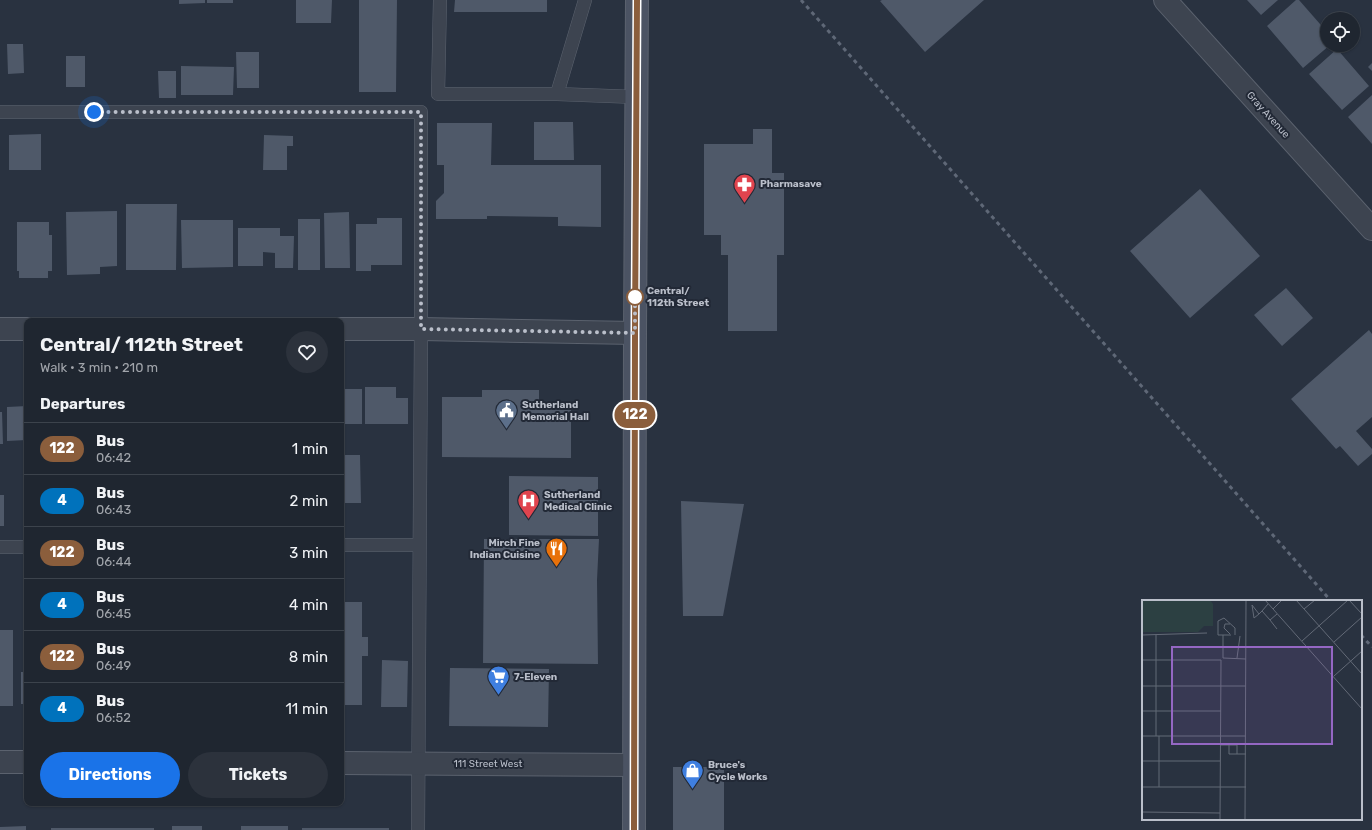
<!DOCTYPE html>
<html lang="en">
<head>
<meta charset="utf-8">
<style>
	body { margin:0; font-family:Rubik,sans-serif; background:#2c323c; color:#f1f3f6; height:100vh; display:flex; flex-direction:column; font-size:15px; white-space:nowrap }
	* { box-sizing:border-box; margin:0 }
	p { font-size:13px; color:#a1a5ab }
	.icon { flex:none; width:22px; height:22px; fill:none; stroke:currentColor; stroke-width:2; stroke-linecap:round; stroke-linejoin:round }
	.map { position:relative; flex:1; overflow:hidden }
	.drawer { position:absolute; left:24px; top:318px; width:320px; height:488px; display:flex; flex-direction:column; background:#1f2630; border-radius:8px; box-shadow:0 1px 3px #0004,0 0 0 1px #3c434c }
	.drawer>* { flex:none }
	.badge { padding:0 8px; border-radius:13px; font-size:14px; line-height:26px }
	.controls { position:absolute; left:1320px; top:12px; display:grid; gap:8px }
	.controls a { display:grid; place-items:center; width:40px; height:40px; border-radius:50%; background:#1f2630; box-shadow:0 1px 3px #0004,0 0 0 1px #3c434c; font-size:20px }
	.you { position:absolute; width:20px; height:20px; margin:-10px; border:3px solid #fff; border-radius:50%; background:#1a73e8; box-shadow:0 0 0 6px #1a73e833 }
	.map>.badge { position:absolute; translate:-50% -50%; box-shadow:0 0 0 2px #fff }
	h2 { padding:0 16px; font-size:15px; line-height:36px }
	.round { display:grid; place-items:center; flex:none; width:42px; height:42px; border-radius:21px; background:#2c323c }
	.head { display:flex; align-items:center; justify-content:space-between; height:68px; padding:0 16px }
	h1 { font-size:19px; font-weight:700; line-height:30px }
	.action { display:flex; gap:8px; margin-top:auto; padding:8px 16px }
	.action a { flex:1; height:46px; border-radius:24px; background:#1a73e8; color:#fff; font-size:16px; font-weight:700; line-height:46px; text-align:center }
	.action a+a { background:#2c323c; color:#f1f3f6 }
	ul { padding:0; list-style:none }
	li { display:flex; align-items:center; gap:12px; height:52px; padding:0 16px; border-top:1px solid #3c434c }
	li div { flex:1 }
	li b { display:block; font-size:15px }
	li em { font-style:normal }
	li .badge { min-width:44px; font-weight:700; text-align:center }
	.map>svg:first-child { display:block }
</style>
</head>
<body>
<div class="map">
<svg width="1372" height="830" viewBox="0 0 1372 830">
	<rect width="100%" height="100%" fill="#293240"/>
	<path fill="#4f5969" d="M179 0H205V3L179 4Z
		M207 0H233V3H207Z
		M296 0H332L331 23H296Z
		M359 0H397L396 92H359Z
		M455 0H547V12H454Z
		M882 0H984L925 52 880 1Z
		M1247 0H1278L1261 15Z
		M1296 0H1299L1327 32V45H1330L1303 68 1267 26Z
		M7 44H23L24 73 8 74Z
		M1337 49 1369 86 1342 110 1309 74Z
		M236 52H259V88H237Z
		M66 56H85V87H66Z
		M1372 63V71L1368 67Z
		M181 66 234 67 233 95H181Z
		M158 71H176V98H159Z
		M1372 95V144L1348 117Z
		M534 122H573L574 160H534Z
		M437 123H492L491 165H601V227L558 226V217L487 216V219H436V201L444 193V165H437Z
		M753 129H772V173H784V255H777V331H728V255H721V235H704V144H753Z
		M41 134V170H9V135Z
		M264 135 293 136V146H287V170H263Z
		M1200 189 1260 256 1190 318 1130 251Z
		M126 204H177L176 270H126Z
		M117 211V266L100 267V274L67 275 66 212Z
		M349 212 350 268H325L324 213Z
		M377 218H402V265H371V271H356V224H377Z
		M298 219H320V270H298Z
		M181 220H233V267L182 268Z
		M17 222H49V235H52V271H48V278H19V271H17Z
		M238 228H280V236H294L293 268H275V253L263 252V266H238Z
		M1286 288 1313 318 1282 346 1254 315Z
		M1369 330 1372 334V417L1356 431 1372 449V454L1358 466 1340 446 1336 449 1291 399Z
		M365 387H396V398H408V424H365Z
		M341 389H362V424H341Z
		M482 390H539V405H571V458L442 457V397H482Z
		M27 406V440L7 441V407Z
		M0 412H2L3 444H0Z
		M341 455H360L361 503H341Z
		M509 476 598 477V536L509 535Z
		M0 495H4V526H0Z
		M681 501 744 504 723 616H683Z
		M484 539H599L597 580 598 664 483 663Z
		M341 602H362V637H368V656H362V705H341Z
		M0 630H13V706H0Z
		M382 660 408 661 407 707H381Z
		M450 668 549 669 548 727 449 726Z
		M21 672H27V704H21Z
		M673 767H724V830H673Z
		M26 826V830H0V827Z
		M172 826H202V830H172Z
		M241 826H288V830H241Z
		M51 828H154V830H51Z
		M302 828H389V830H302Z"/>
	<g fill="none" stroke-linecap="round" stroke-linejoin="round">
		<defs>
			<path id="service" d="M440 0 438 94H557L636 97
				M557 94 585 0
				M0 112H421V329L418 830
				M341 545H419
				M0 547H27"/>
			<path id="minor" d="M0 329H27
				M341 329H421L635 333
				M0 762H27
				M341 763 634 765"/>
			<path id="tertiary" d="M1165 0 1372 229"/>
			<path id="secondary" d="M634 830 635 333 637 0"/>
		</defs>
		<use href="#service" stroke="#5b626e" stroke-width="14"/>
		<use href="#minor" stroke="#5b626e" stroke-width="24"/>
		<use href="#tertiary" stroke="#5b626e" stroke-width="24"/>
		<use href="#secondary" stroke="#5b626e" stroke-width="24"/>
		<use href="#service" stroke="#3d4450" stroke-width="13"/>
		<use href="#minor" stroke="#3d4450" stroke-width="22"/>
		<use href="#tertiary" stroke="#3d4450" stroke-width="22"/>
		<use href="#secondary" stroke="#4b5363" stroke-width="22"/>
		<path stroke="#5f6877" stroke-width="3" stroke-dasharray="4 4" stroke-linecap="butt" d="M801 0 1331 601
			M1361 635 1372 647"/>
	</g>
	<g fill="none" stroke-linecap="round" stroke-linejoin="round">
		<defs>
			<path id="line" d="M634 830 635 333 637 0"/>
		</defs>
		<use href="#line" stroke="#fff" stroke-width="9"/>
		<use href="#line" stroke="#8b5e3c" stroke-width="6"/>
		<path stroke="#babfca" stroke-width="4" stroke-dasharray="0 7.2" d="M94 112H421V329L635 333V293V297"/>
	</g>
	<defs>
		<symbol id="pharmacy-pin" viewBox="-11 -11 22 30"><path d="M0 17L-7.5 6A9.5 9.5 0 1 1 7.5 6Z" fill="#e0444e" stroke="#222936"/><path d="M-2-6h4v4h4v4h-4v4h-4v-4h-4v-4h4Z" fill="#fff"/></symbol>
		<symbol id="civic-pin" viewBox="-11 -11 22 30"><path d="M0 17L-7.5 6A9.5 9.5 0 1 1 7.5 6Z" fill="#5c6f8a" stroke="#222936"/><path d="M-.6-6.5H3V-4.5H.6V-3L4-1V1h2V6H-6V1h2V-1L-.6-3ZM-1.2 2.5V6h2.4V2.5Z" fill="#fff"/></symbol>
		<symbol id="hospital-pin" viewBox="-11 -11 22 30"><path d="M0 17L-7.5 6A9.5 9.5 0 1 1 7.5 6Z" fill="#e0444e" stroke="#222936"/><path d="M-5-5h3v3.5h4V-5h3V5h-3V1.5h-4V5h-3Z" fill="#fff"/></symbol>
		<symbol id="restaurant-pin" viewBox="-11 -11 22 30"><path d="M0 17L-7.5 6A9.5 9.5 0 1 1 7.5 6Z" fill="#e8710a" stroke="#222936"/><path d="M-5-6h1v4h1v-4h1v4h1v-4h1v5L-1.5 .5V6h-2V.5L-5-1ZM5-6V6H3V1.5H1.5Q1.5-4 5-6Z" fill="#fff"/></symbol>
		<symbol id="supermarket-pin" viewBox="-11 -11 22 30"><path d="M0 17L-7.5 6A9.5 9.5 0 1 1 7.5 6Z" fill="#3f7fe0" stroke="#222936"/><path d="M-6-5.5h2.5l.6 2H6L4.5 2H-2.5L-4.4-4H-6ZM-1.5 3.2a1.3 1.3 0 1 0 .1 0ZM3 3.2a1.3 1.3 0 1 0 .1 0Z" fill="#fff"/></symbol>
		<symbol id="shop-pin" viewBox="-11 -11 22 30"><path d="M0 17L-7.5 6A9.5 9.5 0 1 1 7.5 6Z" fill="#3f7fe0" stroke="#222936"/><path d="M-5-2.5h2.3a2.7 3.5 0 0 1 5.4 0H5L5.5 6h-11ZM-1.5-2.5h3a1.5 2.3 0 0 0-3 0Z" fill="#fff"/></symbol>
	</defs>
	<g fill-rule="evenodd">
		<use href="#pharmacy-pin" x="732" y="172" width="25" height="34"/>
		<use href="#civic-pin" x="494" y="398" width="25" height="34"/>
		<use href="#hospital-pin" x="516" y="488" width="25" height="34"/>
		<use href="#restaurant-pin" x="544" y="536" width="25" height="34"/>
		<use href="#supermarket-pin" x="486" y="664" width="25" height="34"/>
		<use href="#shop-pin" x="680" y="758" width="25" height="34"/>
	</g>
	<circle fill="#fff" stroke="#8b5e3c" stroke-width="2" cx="635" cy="297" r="8"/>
	<g text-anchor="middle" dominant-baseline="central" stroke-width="4" stroke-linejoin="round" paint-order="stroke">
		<g font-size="10" fill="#babfca" stroke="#222936">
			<text transform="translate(1268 115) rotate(48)">Gray Avenue</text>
			<text x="488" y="764">111 Street West</text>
		</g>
		<g font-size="10" font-weight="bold" fill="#babfca" stroke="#222936" text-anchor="start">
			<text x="760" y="184">Pharmasave</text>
			<text x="522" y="405">Sutherland<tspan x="522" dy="12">Memorial Hall</tspan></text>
			<text x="544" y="495">Sutherland<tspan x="544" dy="12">Medical Clinic</tspan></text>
			<text x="540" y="543" text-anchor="end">Mirch Fine<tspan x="540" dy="12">Indian Cuisine</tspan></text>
			<text x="514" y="677">7-Eleven</text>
			<text x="708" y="765">Bruce's<tspan x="708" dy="12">Cycle Works</tspan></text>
		</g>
		<g font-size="10" font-weight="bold" fill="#babfca" stroke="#222936" text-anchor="start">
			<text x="647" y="291">Central/<tspan x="647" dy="12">112th Street</tspan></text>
		</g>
	</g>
	<g transform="translate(1142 600)">
		<rect width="220" height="220" fill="#293240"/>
		<path d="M0 0H68L71 4V26H62L56 32H0Z" fill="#2c4042"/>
		<path fill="none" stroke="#636a77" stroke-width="1" d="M123 0 220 109M154 0 220 74M207 0 220 14M126 4 120 11 128 20M131 9 140 0M162 9 173 0M117 14 110 5 112 18 117 14 120 11M135 29 128 20 135 14M88 34 82 28 83 24H88M0 35 65 33M81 35H76V21L82 18 93 28V35M89 35H81V58L104 59M160 41 206 0M192 42 220 17M95 58 98 36M0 60H79L78 220M192 76 220 51M0 86H104M0 111H79M0 136H104M14 136V35M79 145H95V154H104M87 145V154H95M0 161H78M0 187H104M17 187V136M0 212 78 213M103 220 104 0"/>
		<path fill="#9467c3" fill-opacity="0.15" stroke="#9467c3" stroke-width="2" d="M30 47H190V144H30Z"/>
		<rect width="220" height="220" fill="none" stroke="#babfca" stroke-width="2"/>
	</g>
</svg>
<div class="controls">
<a><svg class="icon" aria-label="locate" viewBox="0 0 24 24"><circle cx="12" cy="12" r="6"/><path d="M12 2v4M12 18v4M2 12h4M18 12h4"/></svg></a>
</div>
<div class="you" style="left:94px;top:112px"></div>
<b class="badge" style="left:635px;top:415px;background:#8b5e3c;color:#fff">122</b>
<section class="drawer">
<div class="head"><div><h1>Central/ 112th Street</h1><p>Walk · 3 min · 210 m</p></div><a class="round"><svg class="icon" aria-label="heart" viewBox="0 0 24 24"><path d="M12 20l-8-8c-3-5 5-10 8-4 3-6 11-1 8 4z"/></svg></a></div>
<h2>Departures</h2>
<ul>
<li><span class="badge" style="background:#8b5e3c;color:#fff">122</span><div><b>Bus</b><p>06:42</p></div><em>1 min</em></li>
<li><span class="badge" style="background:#0072bc;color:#fff">4</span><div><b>Bus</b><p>06:43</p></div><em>2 min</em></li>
<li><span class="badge" style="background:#8b5e3c;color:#fff">122</span><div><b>Bus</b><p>06:44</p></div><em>3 min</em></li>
<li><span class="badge" style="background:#0072bc;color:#fff">4</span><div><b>Bus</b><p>06:45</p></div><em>4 min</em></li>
<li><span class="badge" style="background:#8b5e3c;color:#fff">122</span><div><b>Bus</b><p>06:49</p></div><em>8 min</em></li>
<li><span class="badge" style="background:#0072bc;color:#fff">4</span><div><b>Bus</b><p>06:52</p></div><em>11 min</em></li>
</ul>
<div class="action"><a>Directions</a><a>Tickets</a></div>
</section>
</div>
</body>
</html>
